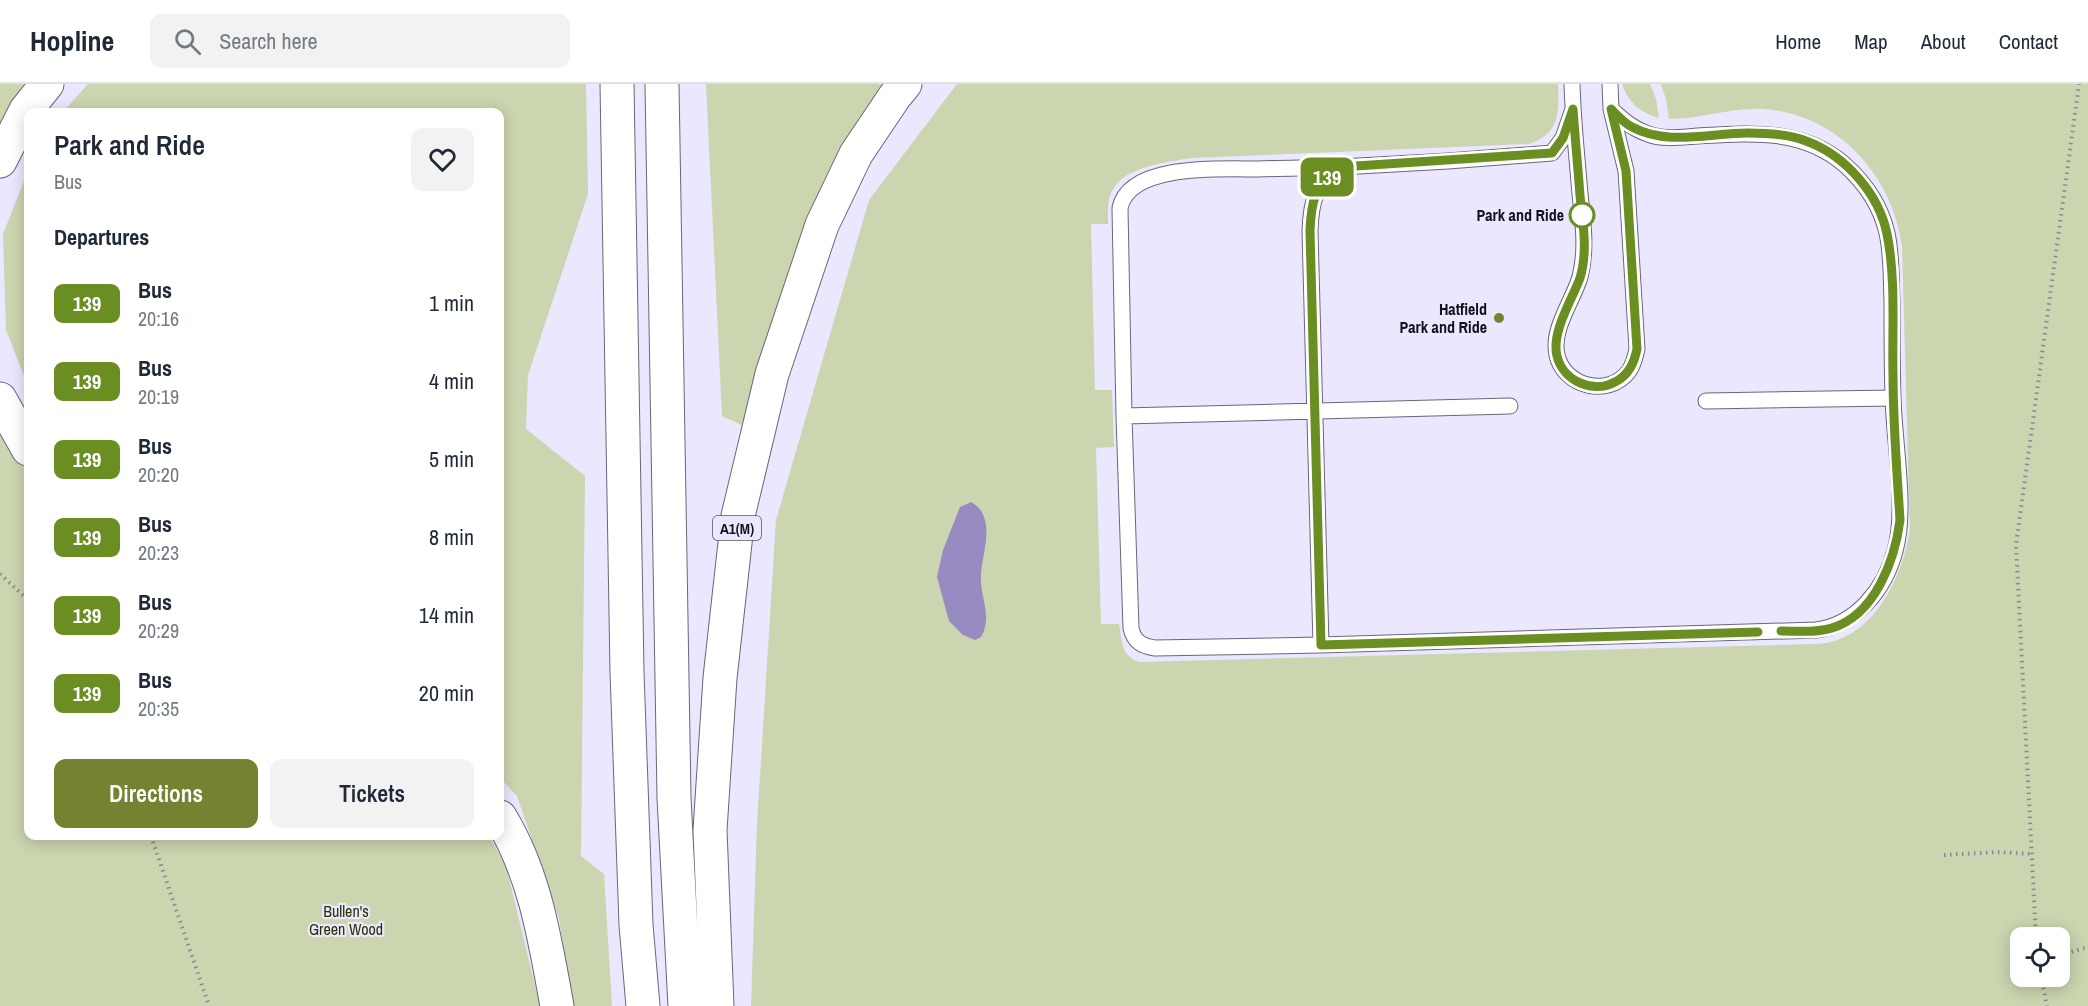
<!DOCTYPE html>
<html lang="en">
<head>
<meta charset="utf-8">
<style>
	body { margin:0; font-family:"Archivo Narrow",sans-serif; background:#f2f2f3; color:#1f2937; height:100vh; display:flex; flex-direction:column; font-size:22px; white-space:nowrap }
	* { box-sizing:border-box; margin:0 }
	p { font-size:20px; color:#747a83 }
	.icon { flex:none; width:33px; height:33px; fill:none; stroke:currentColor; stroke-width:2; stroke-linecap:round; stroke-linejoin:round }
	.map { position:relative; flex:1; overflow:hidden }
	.details { position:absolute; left:24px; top:24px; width:480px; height:732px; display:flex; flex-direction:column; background:#fff; border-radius:12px; box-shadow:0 3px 15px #0003 }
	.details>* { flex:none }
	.badge { padding:0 12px; border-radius:9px; font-size:21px; line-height:39px }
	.tools { position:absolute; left:2010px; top:843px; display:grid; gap:12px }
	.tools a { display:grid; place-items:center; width:60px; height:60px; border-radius:12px; background:#fff; box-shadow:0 3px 15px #0003; font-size:30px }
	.map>.badge { position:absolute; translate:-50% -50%; box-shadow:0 0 0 3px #fff }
	h2 { padding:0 30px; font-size:22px; line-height:54px }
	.round { display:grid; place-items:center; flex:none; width:63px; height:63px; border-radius:12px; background:#f2f2f3 }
	.head { display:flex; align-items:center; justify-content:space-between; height:102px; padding:0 30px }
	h1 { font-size:28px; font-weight:600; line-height:45px }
	.action { display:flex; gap:12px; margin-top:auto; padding:12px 30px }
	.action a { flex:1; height:69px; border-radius:12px; background:#738332; color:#fff; font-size:24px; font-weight:600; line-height:69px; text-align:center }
	.action a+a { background:#f2f2f3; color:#1f2937 }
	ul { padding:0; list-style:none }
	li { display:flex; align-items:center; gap:18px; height:78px; padding:0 30px }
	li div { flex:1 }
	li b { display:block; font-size:22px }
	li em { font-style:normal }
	li .badge { min-width:66px; font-weight:700; text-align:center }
	header { display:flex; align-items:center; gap:36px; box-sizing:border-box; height:84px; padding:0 30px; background:#fff; border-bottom:2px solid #e0e1e3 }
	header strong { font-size:28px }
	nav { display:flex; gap:33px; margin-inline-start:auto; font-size:21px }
	.search { width:420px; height:54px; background:#f2f2f3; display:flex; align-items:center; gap:15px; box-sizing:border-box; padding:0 21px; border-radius:12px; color:#747a83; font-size:22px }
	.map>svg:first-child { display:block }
</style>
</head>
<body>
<header>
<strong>Hopline</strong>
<div class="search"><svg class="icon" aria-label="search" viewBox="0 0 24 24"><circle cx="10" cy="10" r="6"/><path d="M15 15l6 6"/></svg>Search here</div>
<nav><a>Home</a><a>Map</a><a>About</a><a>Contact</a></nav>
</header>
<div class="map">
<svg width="2088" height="922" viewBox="0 0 2088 922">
	<rect width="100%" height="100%" fill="#ebe7fe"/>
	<path fill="#cbd5af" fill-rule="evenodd" d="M0 0H34L0 45Z
		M88 0H586L588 110 528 291 526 345 585 392 581 772 604 790 612 922H573L559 835 517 712 500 694V28H63Z
		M706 0H890L746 343 722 332Z
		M957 0H1558C1559 28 1560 50 1529 60L1192 74C1168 78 1124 82 1112 107 1107 117 1108 129 1108 140H1091L1095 306H1112L1114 363 1096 364 1101 540H1119C1122 557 1121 573 1140 578L1817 560C1873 557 1902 494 1910 446L1902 162C1893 92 1838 30 1764 25 1733 23 1701 35 1669 35L1666 15 1661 0H2088V922H751L757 740 776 436 869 116ZM2020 854H2060V892H2020Z
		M1622 0H1650L1656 15 1659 34C1640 29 1628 18 1622 0Z
		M28 87V302L6 246 3 150Z
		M0 346 28 388V752H489L506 782 540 922H0Z"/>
	<path fill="#988bc2" d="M971 418C979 423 982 426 985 436 990 456 980 477 981 498 982 517 992 534 981 553L975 556 963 551 949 537 937 493 943 466 960 423Z"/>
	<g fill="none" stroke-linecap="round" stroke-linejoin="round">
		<defs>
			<path id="service" d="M1572 0C1573 37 1577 73 1580 110 1583 137 1587 166 1580 193 1573 217 1551 245 1557 271 1564 303 1609 314 1629 287 1634 280 1635 273 1637 265L1626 87 1611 25 1610 0
				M1573 25 1563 54 1552 69 1448 77 1341 83C1315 100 1311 117 1310 147L1321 561 1816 546C1856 541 1885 505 1895 467 1907 425 1894 359 1893 313 1892 281 1892 249 1892 217 1891 195 1892 172 1887 149 1881 123 1865 99 1845 81 1803 44 1750 49 1698 52 1682 53 1663 56 1648 50 1633 45 1623 36 1611 25
				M1706 317 1893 314
				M1124 332 1510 322
				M1321 561 1155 564C1142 562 1134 558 1131 544L1124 332 1120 124C1129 79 1223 85 1258 85 1285 84 1313 84 1341 83"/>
			<path id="motorway" d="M617 0 627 588 636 841 643 922
				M662 0 674 714 685 922
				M0 77 26 26 47 0
				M0 315 28 365
				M500 733C535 790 545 856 557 922
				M717 922 710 746 720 594 738 432 772 290 822 141 856 70 895 12 905 0"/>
		</defs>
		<use href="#service" stroke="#6a667a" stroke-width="17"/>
		<use href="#motorway" stroke="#6a667a" stroke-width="35"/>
		<path stroke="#8a8797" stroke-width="4" stroke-dasharray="1.5 4.5" stroke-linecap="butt" d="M0 490 28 516
			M151 752 209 922
			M1944 771 1997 768 2032 770
			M2036 854 2016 461 2079 0
			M2060 871 2088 863
			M2041 892 2047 922"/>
		<use href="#service" stroke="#fff" stroke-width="15"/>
		<use href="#motorway" stroke="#fff" stroke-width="33"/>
	</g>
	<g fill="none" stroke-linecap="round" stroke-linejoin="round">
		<defs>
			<path id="line" d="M1758 548 1321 561 1310 147C1311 117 1315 100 1341 83L1552 69 1563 54 1573 25C1575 54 1578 83 1580 112 1583 138 1588 168 1580 194 1572 216 1551 248 1557 272 1563 297 1593 310 1615 298 1629 291 1634 279 1637 265L1626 87 1611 25C1617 31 1624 39 1632 43 1667 62 1709 49 1748 49 1767 49 1788 50 1806 57 1845 71 1879 110 1887 150 1896 194 1892 245 1893 290 1893 339 1897 387 1900 436 1895 476 1875 531 1832 544 1816 549 1797 547 1781 547"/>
		</defs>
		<use href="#line" stroke="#fff" stroke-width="14"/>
		<use href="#line" stroke="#6b8e23" stroke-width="9"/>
	</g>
	<circle fill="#fff" stroke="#6b8e23" stroke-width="3" cx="1582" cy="131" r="12"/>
	<circle fill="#738332" stroke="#ebe7fe" stroke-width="2" cx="1499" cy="234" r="6"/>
	<g text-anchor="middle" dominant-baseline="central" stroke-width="4.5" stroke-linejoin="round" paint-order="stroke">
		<rect fill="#ebe7fe" stroke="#53515d" stroke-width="1.5" x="713" y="432" width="48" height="24" rx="4.5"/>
		<g font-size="15" font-weight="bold" fill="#121118">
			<text x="737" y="444">A1(M)</text>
		</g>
		<g font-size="16" font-weight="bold" fill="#121118" stroke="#ebe7fe" text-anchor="end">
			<text x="1564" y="131">Park and Ride</text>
		</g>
		<g font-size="16" font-weight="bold" fill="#121118" stroke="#ebe7fe" text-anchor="end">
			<text x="1487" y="225">Hatfield<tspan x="1487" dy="18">Park and Ride</tspan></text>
		</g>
		<g font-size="16" fill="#2a3203" stroke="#ebe7fe">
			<text x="346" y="827">Bullen's<tspan x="346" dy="18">Green Wood</tspan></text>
		</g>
	</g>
</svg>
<div class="tools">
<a><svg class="icon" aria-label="locate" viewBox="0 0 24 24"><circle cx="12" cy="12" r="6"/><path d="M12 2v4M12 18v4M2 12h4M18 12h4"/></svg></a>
</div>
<b class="badge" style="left:1327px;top:93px;background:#6b8e23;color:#fff">139</b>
<section class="details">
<div class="head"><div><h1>Park and Ride</h1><p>Bus</p></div><a class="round"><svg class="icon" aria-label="heart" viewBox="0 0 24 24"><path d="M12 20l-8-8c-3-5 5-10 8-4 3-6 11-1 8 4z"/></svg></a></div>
<h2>Departures</h2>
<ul>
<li><span class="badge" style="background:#6b8e23;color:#fff">139</span><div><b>Bus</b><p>20:16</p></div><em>1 min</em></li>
<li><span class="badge" style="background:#6b8e23;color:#fff">139</span><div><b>Bus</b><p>20:19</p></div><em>4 min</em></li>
<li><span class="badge" style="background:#6b8e23;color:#fff">139</span><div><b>Bus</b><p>20:20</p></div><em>5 min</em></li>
<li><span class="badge" style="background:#6b8e23;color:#fff">139</span><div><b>Bus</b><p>20:23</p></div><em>8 min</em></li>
<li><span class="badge" style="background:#6b8e23;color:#fff">139</span><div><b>Bus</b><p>20:29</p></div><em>14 min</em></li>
<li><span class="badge" style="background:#6b8e23;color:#fff">139</span><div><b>Bus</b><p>20:35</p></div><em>20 min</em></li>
</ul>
<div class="action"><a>Directions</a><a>Tickets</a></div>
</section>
</div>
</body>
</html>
